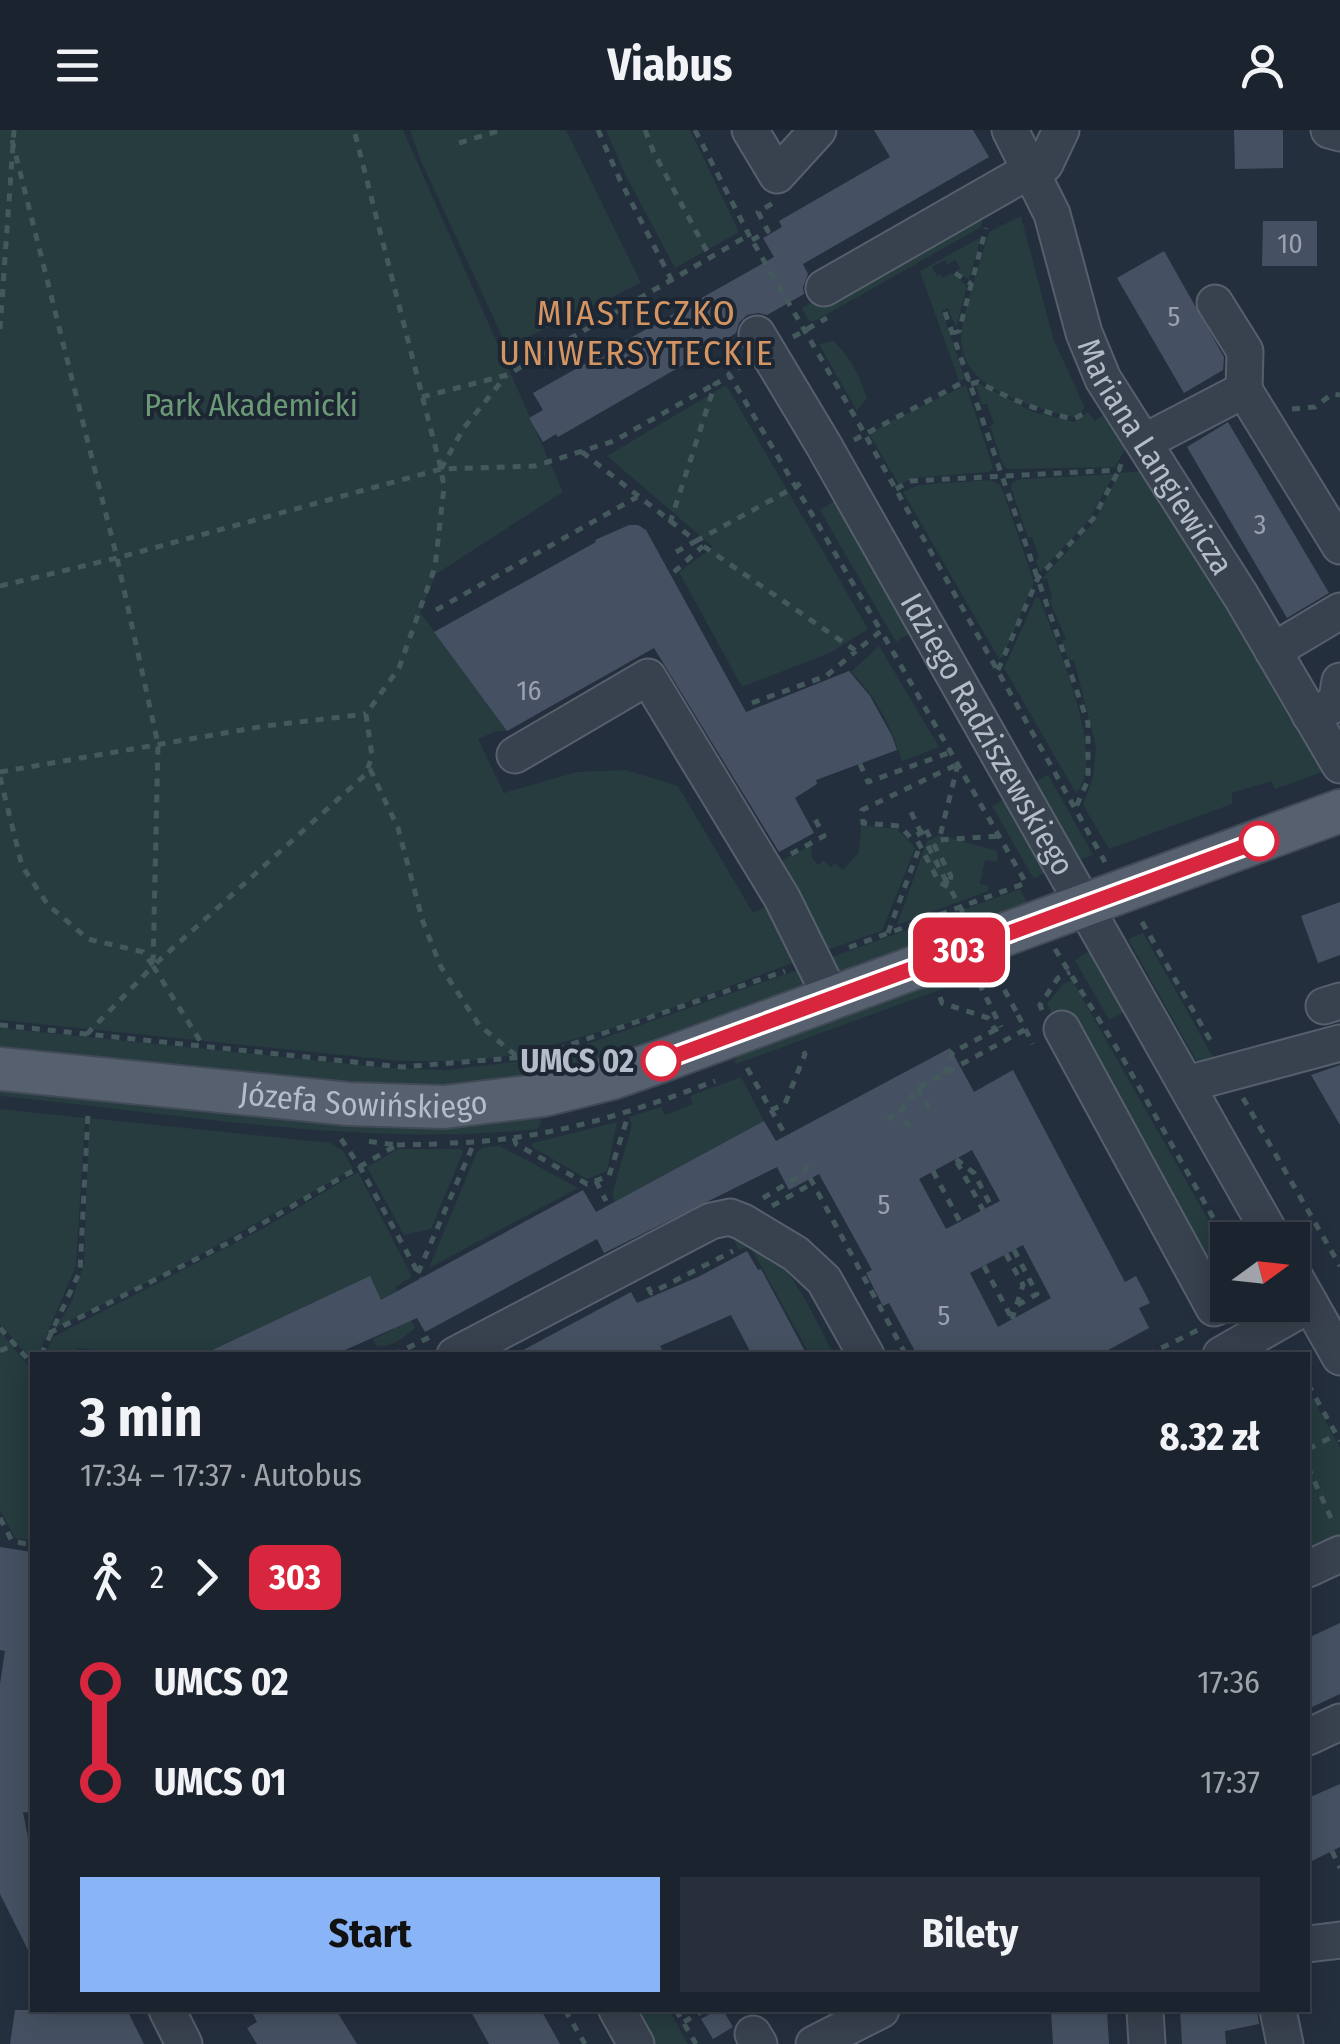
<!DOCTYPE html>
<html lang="pl">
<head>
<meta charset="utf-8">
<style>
	body { margin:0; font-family:"Fira Sans Condensed",sans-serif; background:#282f3a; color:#f1f3f6; height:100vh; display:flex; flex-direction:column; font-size:38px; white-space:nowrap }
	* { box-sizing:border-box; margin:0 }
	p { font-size:32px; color:#a0a4aa }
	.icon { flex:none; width:55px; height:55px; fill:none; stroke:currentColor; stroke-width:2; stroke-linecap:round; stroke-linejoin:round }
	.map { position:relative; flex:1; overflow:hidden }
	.panel { position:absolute; left:30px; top:1222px; width:1280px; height:660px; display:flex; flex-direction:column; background:#1b232e; border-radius:0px; box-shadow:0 5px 25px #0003,0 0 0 2px #39404a }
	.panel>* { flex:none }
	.badge { padding:0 20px; border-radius:15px; font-size:35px; line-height:65px }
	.needle { width:65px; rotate:75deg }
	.controls { position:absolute; left:1210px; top:1092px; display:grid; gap:20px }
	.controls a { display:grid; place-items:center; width:100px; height:100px; border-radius:0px; background:#1b232e; box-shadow:0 5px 25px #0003,0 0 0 2px #39404a; font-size:50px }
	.map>.badge { position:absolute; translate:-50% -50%; box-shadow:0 0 0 5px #fff }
	.legs { display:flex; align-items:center; gap:15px; height:110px; padding:0 50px; font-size:32px }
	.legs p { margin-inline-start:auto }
	.headline { display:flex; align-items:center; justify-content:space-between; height:170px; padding:0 50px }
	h1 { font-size:55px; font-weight:700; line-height:75px }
	.cta { display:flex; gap:20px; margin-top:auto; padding:20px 50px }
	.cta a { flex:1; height:115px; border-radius:0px; background:#8ab4f8; color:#111; font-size:40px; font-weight:700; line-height:115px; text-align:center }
	.cta a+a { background:#282f3a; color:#f1f3f6 }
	ul { padding:0 50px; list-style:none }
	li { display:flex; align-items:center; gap:35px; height:100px; font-size:38px }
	li i { display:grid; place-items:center; width:15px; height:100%; margin:0 12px; background:currentColor }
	li i::after { content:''; width:25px; height:25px; margin:-12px; border:8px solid; border-radius:50%; background:#1b232e }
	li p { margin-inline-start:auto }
	li:first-child i { background:linear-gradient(#0000 50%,currentColor 0) }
	li:last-child i { background:linear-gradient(currentColor 50%,#0000 0) }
	header { display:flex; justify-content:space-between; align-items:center; height:130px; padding:0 50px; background:#1b232e; font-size:45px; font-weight:700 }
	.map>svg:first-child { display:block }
</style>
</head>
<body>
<header><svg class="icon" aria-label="menu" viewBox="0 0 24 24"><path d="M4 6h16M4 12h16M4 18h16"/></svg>Viabus<svg class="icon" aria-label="person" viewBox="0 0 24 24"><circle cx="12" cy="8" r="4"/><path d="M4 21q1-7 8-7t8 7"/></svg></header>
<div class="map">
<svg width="1340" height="1914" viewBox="0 0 1340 1914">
	<rect width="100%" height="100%" fill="#242f3e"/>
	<path fill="#263c3f" d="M0 0H403L563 362 436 444 420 482 507 601H496L478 609 504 663 577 642 626 640 678 656 753 783 775 772 806 828 639 890 526 923 469 931H400L0 890Z
		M410 0H566L641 153 507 217 421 31Z
		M606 0H690L739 102 675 138 625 44Z
		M985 76 981 97 815 191H809L802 178Z
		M1021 86 1053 208 1085 278 1073 287C1032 276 962 261 961 208 961 187 982 127 989 102Z
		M981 107 969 150 957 141 960 138 955 130 947 135 945 130 932 137 937 146 940 144 943 148 952 143 967 156 956 198 948 178 942 181 965 249 959 251 920 141Z
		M833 211C849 224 861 249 867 268L857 281 819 214Z
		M974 251 1033 282 1074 292 1088 282 1095 291 1105 284 1128 314 1115 337 1008 339 1003 335 990 296 994 294 987 274H982Z
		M726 255 868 499 832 522 742 557 679 442 713 417 607 326Z
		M966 255 993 338 989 342 913 348 899 355 870 305 883 295Z
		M1146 341 1323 637 1322 642 1275 659 1271 651 1232 663V674L1109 719 1083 675 1093 648 1096 617 1074 530 1069 531 1062 511 1066 509 1049 470 1052 469 1047 448 1042 449 1094 392 1119 343Z
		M1114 344 1089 390 1040 442 1036 430 1039 427 1032 407 1028 408 1011 357 1013 352 1022 349Z
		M989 350 1000 355 1003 361 1034 453 1003 527 999 529 903 362 918 355Z
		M837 370 912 502 896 512 820 380Z
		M1036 467 1040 469C1054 510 1109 628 1076 663L1004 538Z
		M879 516 939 617 902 631C891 597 877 567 851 542Z
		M1048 645 1093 725 1074 732 1030 655Z
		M1007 667 1049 740 1034 749 992 676Z
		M861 695 897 699 915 718 882 801 827 820 778 733 811 715 812 728 818 735 824 730 831 738 835 733 843 740 859 722Z
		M940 705 997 721 998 732 985 730 980 754 989 756 988 761 897 795 927 711Z
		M1020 759 1028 774 842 841 832 840 821 831Z
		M1143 803 1219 938 1198 934 1128 809Z
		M1089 821 1124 882 1109 890 1075 830Z
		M1001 823 1005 836 736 934 734 930 754 915Z
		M809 836 807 852 801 858 550 945 547 934 552 926Z
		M1072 850 1227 1123V1146L1217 1147 1070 882 1055 889 1047 874 1062 855Z
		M0 898 389 938 447 940 520 931 530 937 532 948 477 955 401 957 0 916Z
		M741 947 764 991 615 1072 612 1065 632 995 629 987 661 977 665 985 693 974 690 966Z
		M0 953 540 984 541 993 537 999C361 1018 176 983 0 966Z
		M0 979 85 988 76 1136 38 1225H32V1231L0 1194Z
		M89 988 330 1013 343 1021 353 1039 178 1137 57 1197 72 1171 84 1133Z
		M617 992 607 1041 587 1049 532 1017 533 1013Z
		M500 1016 578 1058 429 1138 477 1022 484 1017Z
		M398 1019H460L463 1022 431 1099 404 1105 367 1037Z
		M358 1042 412 1147 395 1157 415 1198C403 1208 393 1217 377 1217L373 1209 394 1199 370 1147 202 1225H141L78 1218 77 1225H45L53 1207 264 1098Z
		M727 1097C790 1125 804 1168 834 1225H810L750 1116 739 1120Z
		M0 1201 32 1241V1410L15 1408 0 1380Z
		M1308 1260 1340 1318V1406L1308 1423Z
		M634 1880H669L688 1914H654Z"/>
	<path fill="#455162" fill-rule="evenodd" d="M874 0H973L989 27 803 134 808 144 803 157 804 164 767 185 758 183 747 185 739 193 736 203 709 220 558 307 556 304 543 312 529 288 543 280 533 263 774 127 763 108 782 97 779 91 890 27Z
		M1234 0H1283V38L1235 39Z
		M1263 91H1317V136H1262Z
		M1164 121 1224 227 1223 240 1184 263 1117 148Z
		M1228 292 1329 463 1287 488 1187 317Z
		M629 395H638L646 400 746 582 849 541 870 566 892 606 897 620 816 650 817 654 795 668 814 703 779 722 654 518 507 601 434 502 596 412 595 410Z
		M1340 772V825L1318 833 1301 786Z
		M950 918 974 962 1013 940 1125 1152 1136 1146 1150 1173 1139 1178 1149 1198 1099 1225H917L889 1173 883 1176 866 1143 872 1140 819 1044 789 1060 777 1037 604 1123 597 1109 425 1202 417 1188 334 1225H202L370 1146 381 1170 583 1060 596 1082 764 991 776 1011ZM972 1020 1000 1071 946 1099 919 1049ZM1023 1115 1051 1168 998 1197 970 1143Z
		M1340 935V995L1311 945Z
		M747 1121 758 1140 761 1139 807 1225H752L731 1185 660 1216 665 1225H514L631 1162 637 1173 698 1147Z
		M0 1417 32 1422V1683L23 1682 32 1728V1828L0 1764V1554L5 1521 0 1520Z
		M1340 1493V1564L1308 1579V1508Z
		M1340 1654V1717L1308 1733V1668Z
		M15 1880H127L144 1914H10Z
		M251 1880H336L357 1914H257L247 1898 257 1892Z
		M470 1880H541L560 1914H489Z
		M717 1880H723L733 1897 713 1909 701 1889Z
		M1107 1880 1109 1914H1053L1051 1882Z
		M1180 1880H1257L1259 1894 1225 1901 1226 1914H1182Z"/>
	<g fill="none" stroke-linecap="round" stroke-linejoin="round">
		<defs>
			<g id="minor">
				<path d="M750 0 777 45 818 0"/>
				<path id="s1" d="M1010 0 1052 84 1084 203 1103 249 1241 466 1340 635"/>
				<path d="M1329 0 1340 3"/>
				<path d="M1045 34 1061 0"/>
				<path d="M824 158 1032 39"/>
				<path d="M1215 173 1245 221 1244 260"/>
				<path id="s2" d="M757 204 823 314 1274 1110"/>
				<path d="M1144 312 1244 260 1340 416"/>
				<path d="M1273 521 1340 481"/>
				<path d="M1310 585 1336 574 1340 551"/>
				<path d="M515 625 648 547 782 768 831 867"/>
				<path d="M1324 876 1340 871"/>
				<path d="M1062 899 1214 1178 1228 1172"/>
				<path d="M1187 954 1340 913"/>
				<path d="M1292 1142 1340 1227"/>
				<path d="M455 1225 711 1091 730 1087 743 1092 796 1124 824 1150 866 1225"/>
				<path d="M1221 1225 1310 1174"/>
				<path d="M1308 1439 1340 1424"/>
				<path d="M1308 1607 1340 1592"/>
				<path d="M1308 1814 1340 1810"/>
				<path d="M167 1880 184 1914"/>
				<path d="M617 1880 636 1914"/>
				<path d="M1145 1880 1147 1914"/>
				<path d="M1278 1880 1285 1914"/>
				<path d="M753 1904 759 1914"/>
				<path d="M814 1914 881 1880"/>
			</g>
			<g id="major">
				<path id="s3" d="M0 939 349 974 444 977 544 965 612 948 661 931 1340 681"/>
			</g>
		</defs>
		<use href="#minor" stroke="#565f6c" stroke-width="39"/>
		<use href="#major" stroke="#414a57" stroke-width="46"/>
		<path stroke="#44595c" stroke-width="5" stroke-dasharray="8 8" stroke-linecap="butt" d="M598 0 620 50 671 149
			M645 0 654 23 710 127
			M695 0 749 105 858 292 1105 732
			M12 10 117 428 158 614 153 836 366 644 372 626 366 584 399 538 435 437 444 357 441 339 354 0
			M459 13 501 0
			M752 110 768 101 758 82 773 73
			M955 143 971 154
			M945 182 1088 593V650L1076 677
			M0 199 14 0
			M953 203 959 201 986 98
			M793 207 827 188
			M744 234 729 244 881 501
			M971 254 978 252C1009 268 1039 282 1074 289L1088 281
			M422 267 507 245 749 105
			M1292 279 1315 277 1332 264 1340 265
			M854 310 969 249
			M582 322 696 411 797 356 806 348
			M441 339 463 299 505 247
			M896 359 910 351 1119 340 1121 334
			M670 393 715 254 730 246
			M676 422 696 411 856 521 881 501 1026 753 842 820
			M674 442 703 416
			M0 456 117 428 441 339 535 336 614 311 715 254
			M436 480 637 367
			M998 540 1038 448 1093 389 1119 340
			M752 573 826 546 856 521
			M860 634 868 652 951 622
			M958 634 939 710 1000 706
			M370 639 398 698 423 792 441 837 479 895 519 928
			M0 642 265 596 366 584
			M0 647 22 736 48 775 88 809 143 822 153 836 87 904
			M911 682 921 703
			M910 707 900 696 863 693 862 680 958 634
			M928 716 944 747
			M791 724 824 706 815 689 810 692
			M1142 792 1213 915
			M888 803 918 721
			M1055 819 1121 925 1228 1114
			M153 836 204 917
			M979 853 1001 897
			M940 867 942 873 988 888 995 900 1001 897
			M1042 880 1040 875 1058 848 1070 842
			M1018 885 1033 914
			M0 895 402 937 537 926 785 841
			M747 938 786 1006
			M944 944 953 922 995 900
			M918 958 932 984
			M1243 968 1340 1136
			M771 980 785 974 805 924 802 918
			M888 989 901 981
			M909 997 901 981 918 958 1026 899
			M514 1008 516 1014 587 1054 609 1046 627 989 626 984
			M341 1009 360 1037 421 1148
			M450 1013C543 1011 628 984 715 951
			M397 1015 439 1014
			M956 1029 974 1043 991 1076
			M957 1032 983 1080
			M933 1041 960 1092
			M810 1048 906 1225
			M596 1051 606 1071
			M763 1068 796 1048 813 1032
			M772 1076 813 1053
			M1014 1120 1037 1164 1016 1176
			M1006 1124 1023 1155 1012 1189
			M984 1136 1012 1189
			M418 1143 474 1013
			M648 1157 651 1163 733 1121
			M0 1198 32 1234
			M49 1203 234 1110 397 1015 366 1011
			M0 1221 16 1214
			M41 1225 80 1141 88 983
			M393 1225 430 1207
			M1147 1225 1198 1200
			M1308 1254 1340 1311
			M1308 1319 1336 1305
			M1308 1337 1334 1395
			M0 1388 12 1411 32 1415
			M28 1706 32 1705
			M1332 1721 1340 1738
			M565 1880 585 1914
			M676 1880 696 1914
			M684 1892 704 1880"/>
		<use href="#minor" stroke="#38414e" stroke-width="35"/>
		<use href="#major" stroke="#56606e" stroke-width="42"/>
		<path stroke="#44595c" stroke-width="5" stroke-dasharray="8 8" stroke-linecap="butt" d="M926 700 951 746 948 757 939 752 915 706Z
			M944 747 1018 885"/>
	</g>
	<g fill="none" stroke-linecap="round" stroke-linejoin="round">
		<defs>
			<path id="line-1" d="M661 931 1259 711"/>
		</defs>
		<use href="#line-1" stroke="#fff" stroke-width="22"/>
		<use href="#line-1" stroke="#d7263d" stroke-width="15"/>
	</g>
	<g fill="#fff" stroke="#d7263d" stroke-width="5">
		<circle cx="1259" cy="711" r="18"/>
		<circle cx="661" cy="931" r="18"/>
	</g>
	<g text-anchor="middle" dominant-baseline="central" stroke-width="8" stroke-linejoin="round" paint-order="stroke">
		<g font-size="28" fill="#98a1af">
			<text x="1290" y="113">10</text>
			<text x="1174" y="186">5</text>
			<text x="1260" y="394">3</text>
			<text x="529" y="560">16</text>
			<text x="884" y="1074">5</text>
			<text x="944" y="1185">5</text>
		</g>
		<g font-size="32" fill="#6b9a76" stroke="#1d2633">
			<text x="251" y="275">Park Akademicki</text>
		</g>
		<g font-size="32" fill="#b4bcc9" stroke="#1d2633">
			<text stroke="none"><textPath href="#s1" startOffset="360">Mariana Langiewicza</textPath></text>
			<text stroke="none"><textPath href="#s2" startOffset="462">Idziego Radziszewskiego</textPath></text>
			<text stroke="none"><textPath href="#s3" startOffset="365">Józefa Sowińskiego</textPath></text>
		</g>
		<g font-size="32" font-weight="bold" fill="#b4bcc9" stroke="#1d2633" text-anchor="end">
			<text x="634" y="931">UMCS 02</text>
		</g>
		<g font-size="35" letter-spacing="2.5" fill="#d59563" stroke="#1d2633">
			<text x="637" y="183">MIASTECZKO<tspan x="637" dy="40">UNIWERSYTECKIE</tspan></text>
		</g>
	</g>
</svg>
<div class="controls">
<a><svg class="needle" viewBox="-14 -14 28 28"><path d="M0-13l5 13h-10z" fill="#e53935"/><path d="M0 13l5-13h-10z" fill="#a0a4aa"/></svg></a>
</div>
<b class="badge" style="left:959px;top:820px;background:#d7263d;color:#fff">303</b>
<section class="panel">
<div class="headline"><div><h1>3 min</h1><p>17:34 – 17:37 · Autobus</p></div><b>8.32 zł</b></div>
<div class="legs"><svg class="icon" aria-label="walk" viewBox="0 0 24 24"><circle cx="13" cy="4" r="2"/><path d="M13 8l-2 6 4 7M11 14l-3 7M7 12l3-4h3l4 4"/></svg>2<svg class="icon" aria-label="forward" viewBox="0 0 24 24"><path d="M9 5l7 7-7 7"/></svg><b class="badge" style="background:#d7263d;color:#fff">303</b></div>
<ul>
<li><i style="color:#d7263d"></i><b>UMCS 02</b><p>17:36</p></li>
<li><i style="color:#d7263d"></i><b>UMCS 01</b><p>17:37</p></li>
</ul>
<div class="cta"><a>Start</a><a>Bilety</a></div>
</section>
</div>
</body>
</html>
